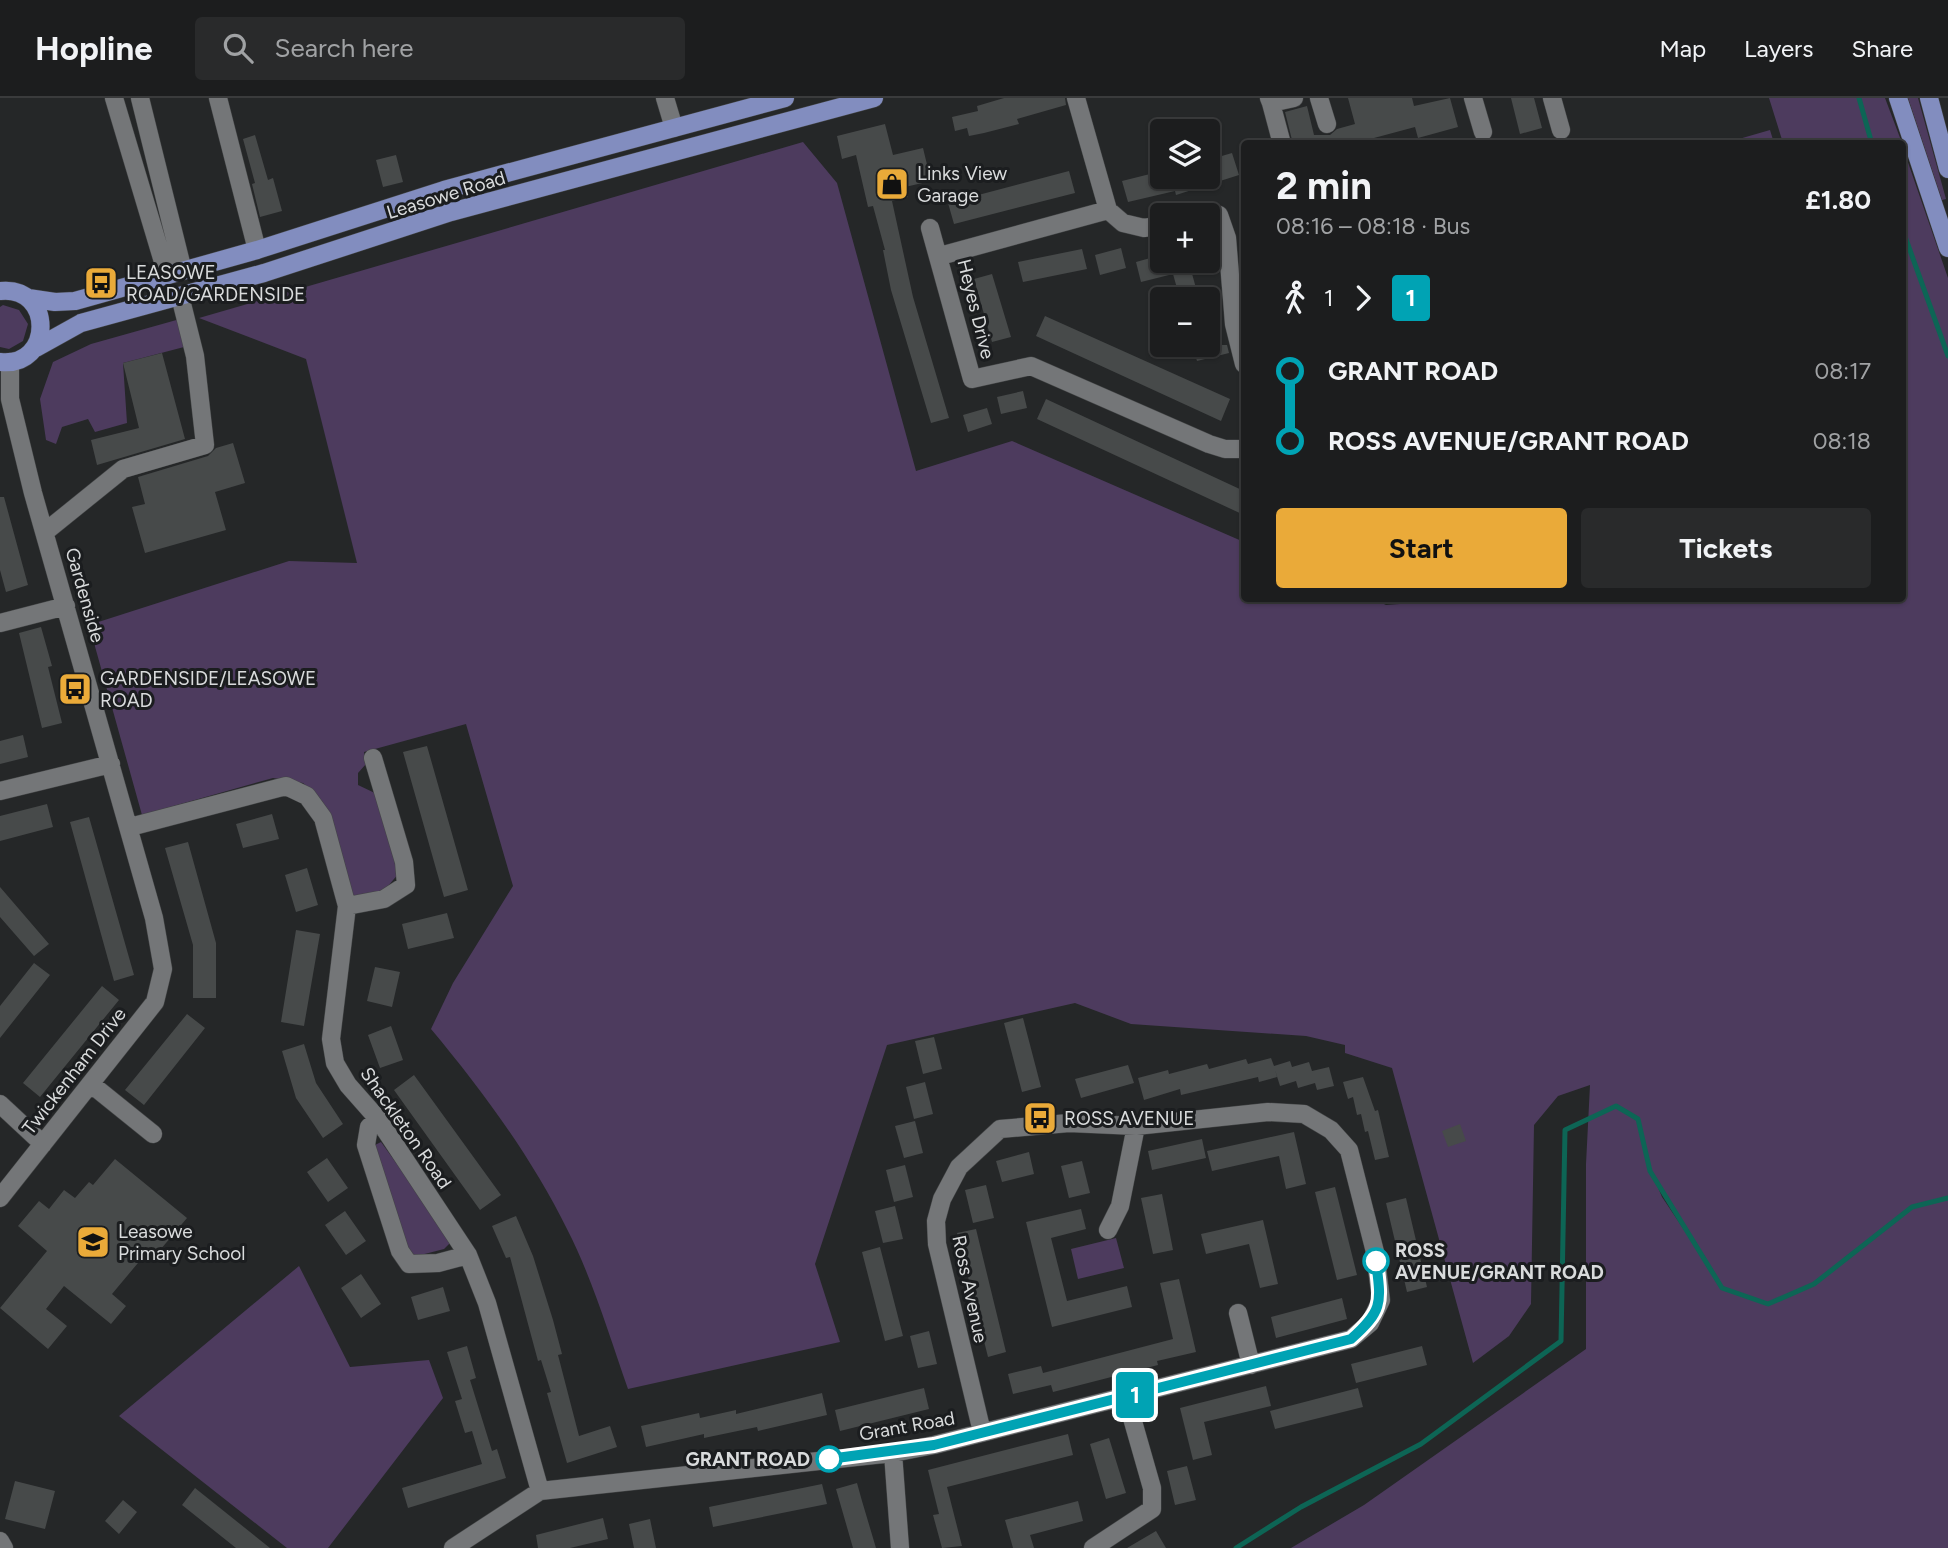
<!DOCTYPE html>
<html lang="en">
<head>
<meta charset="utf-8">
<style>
	body { margin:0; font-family:Figtree,sans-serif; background:#292a2b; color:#f1f3f6; height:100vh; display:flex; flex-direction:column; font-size:26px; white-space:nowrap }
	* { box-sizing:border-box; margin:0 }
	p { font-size:23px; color:#a0a2a4 }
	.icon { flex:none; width:38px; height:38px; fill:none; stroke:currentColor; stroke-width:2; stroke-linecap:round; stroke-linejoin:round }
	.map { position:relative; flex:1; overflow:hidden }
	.panel { position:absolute; left:1241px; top:42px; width:665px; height:462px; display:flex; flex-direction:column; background:#1c1d1e; border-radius:7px; box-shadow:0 2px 5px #0004,0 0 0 2px #3a3b3c }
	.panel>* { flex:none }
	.badge { padding:0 14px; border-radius:5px; font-size:24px; line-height:46px }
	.controls { position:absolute; left:1150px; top:21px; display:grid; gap:14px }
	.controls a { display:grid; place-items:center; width:70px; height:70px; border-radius:7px; background:#1c1d1e; box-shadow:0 2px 5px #0004,0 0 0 2px #3a3b3c; font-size:35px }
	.map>.badge { position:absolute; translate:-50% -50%; box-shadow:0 0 0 4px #fff }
	.legs { display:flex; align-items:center; gap:10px; height:77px; padding:0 35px; font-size:23px }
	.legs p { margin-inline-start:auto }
	.overview { display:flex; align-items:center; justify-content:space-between; height:119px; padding:0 35px }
	h1 { font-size:38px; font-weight:700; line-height:52px }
	.cta { display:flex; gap:14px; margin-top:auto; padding:14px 35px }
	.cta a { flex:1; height:80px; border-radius:7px; background:#eaaa39; color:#111; font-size:28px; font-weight:700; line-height:80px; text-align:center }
	.cta a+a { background:#292a2b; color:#f1f3f6 }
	ul { padding:0 35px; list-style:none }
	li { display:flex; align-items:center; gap:24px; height:70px; font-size:26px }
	li i { display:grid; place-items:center; width:10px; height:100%; margin:0 9px; background:currentColor }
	li i::after { content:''; width:18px; height:18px; margin:-9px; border:5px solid; border-radius:50%; background:#1c1d1e }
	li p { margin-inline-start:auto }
	li:first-child i { background:linear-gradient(#0000 50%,currentColor 0) }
	li:last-child i { background:linear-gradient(currentColor 50%,#0000 0) }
	header { display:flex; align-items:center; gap:42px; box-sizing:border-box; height:98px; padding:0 35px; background:#1c1d1e; border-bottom:2px solid #3a3b3c }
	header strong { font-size:33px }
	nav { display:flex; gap:38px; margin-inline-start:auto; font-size:24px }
	.search { width:490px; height:63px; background:#292a2b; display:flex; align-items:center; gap:18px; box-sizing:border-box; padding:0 24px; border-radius:7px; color:#a0a2a4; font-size:26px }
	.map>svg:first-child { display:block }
</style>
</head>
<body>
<header>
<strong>Hopline</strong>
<div class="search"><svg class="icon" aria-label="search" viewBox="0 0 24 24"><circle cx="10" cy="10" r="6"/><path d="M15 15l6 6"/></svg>Search here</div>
<nav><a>Map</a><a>Layers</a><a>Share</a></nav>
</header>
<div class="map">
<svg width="1948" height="1450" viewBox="0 0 1948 1450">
	<rect width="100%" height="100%" fill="#252728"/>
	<path fill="#4d3b5e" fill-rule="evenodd" d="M1769 0H1885L1902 45H1783Z
		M1908 0H1918L1946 101 1942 102Z
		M1770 32 1774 45H1733L1732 43Z
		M803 44 837 85 916 373 1012 343 1244 444V500H1371L1386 507 1413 505 1412 500H1902V47L1948 180V1450H1291L1364 1407 1586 1251V1066L1590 987 1558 998 1534 1027 1531 1206 1509 1238 1473 1265 1392 970 1345 955V947L1306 938 1131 926 1075 905 887 947 815 1166 840 1244 628 1291C609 1237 593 1182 567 1131 532 1060 482 992 431 931L453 885 513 788 466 626 364 654 366 666 358 675V687L379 697 399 775 383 794 354 800 322 703 303 685 273 680 142 717 89 527 289 463 357 465 306 261 199 220ZM1654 1080 1705 1162V1163L1662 1099Z
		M3 207 19 212 28 226 23 243 9 251 0 249V209Z
		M180 221 184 249 123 265 127 325 95 334 88 321 62 329 56 346 46 342 40 301 53 264 91 246Z
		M381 1044 447 1135 450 1145 444 1151 413 1159 406 1150 373 1048Z
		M1116 1140 1124 1170 1078 1181 1071 1151Z
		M299 1168 350 1269 429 1262 443 1300 328 1450H287L119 1318Z"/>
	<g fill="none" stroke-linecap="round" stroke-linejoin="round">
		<path stroke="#0d6555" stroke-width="5" d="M1859 0 1872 46
			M1902 130 1948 258
			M1236 1450 1301 1409 1421 1346 1561 1243 1565 1032 1616 1008 1638 1021 1650 1073 1722 1190 1768 1206 1814 1186 1912 1109 1948 1100"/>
	</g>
	<path fill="#474a4a" d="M1004 0H1065L1066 7 1017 21 1019 26 984 35 969 38 967 30 955 33 952 19 978 13 977 8Z
		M1348 0H1412L1414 8 1450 0 1458 29 1418 40 1415 29 1374 40 1376 46H1293L1285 14 1307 8 1314 37H1330L1337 31 1355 26Z
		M1511 0H1534L1542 30 1520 36Z
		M885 26 893 57 923 50 931 83 905 89 908 99 892 103 913 199 949 320 931 325 891 192 883 152H885L873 108 868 109 856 57 842 61 837 38Z
		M255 37 268 82 273 80 282 113 260 119 252 86 255 85 243 41Z
		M1232 55 1239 77 1176 97 1175 93 1128 104 1122 83 1158 74 1159 79H1208V62Z
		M396 57 403 84 383 89 376 62Z
		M1069 73 1075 95 954 126 948 105Z
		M1121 150 1126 170 1100 177 1095 157Z
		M1082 151 1087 171 1023 184 1018 164Z
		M1161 157 1162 163H1206L1207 168 1191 172 1199 201H1180L1173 176 1141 184 1136 164Z
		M992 176 1011 239 992 244 974 181Z
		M1045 218 1230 301 1221 323 1036 238Z
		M1192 247H1227L1229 255 1197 263Z
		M162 255 185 341 97 367 91 342 139 330 123 265Z
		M1023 293 1027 310 1001 316 997 299Z
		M1046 301 1244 393V417L1037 321Z
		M987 310 992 326 968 334 963 317Z
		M233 345 245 385 215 394 226 432 145 455 132 409 145 406 138 379 208 358 216 350Z
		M0 399H4L28 487 6 494 0 472Z
		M41 529 52 568 48 569 62 625 42 630 19 535Z
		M23 637 28 659 0 666V643Z
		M427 648 468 792 444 799 403 654Z
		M47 706 53 729 0 743V718Z
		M272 716 279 741 243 750 236 726Z
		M89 719 134 877 114 883 70 724Z
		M188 744 216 845V900H193V847L165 750Z
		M307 770 318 807 296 814 285 777Z
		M0 789 49 846 34 858 0 819Z
		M447 815 454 840 408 851 402 826Z
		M296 832 320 836 304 928 281 924Z
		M34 865 50 877 0 940V908Z
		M375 869 400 874 392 909 367 903Z
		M102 888 119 902 40 999 23 985Z
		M187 916 205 930 144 1007 125 992Z
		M1023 920 1041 989 1022 994 1004 925Z
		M391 928 403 962 380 970 368 937Z
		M934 939 942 971 923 976 915 943Z
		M304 946 316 985 343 1026 323 1040 296 1000 282 953Z
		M1271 960 1274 968 1290 963 1292 969 1309 964 1312 973 1329 969 1334 988 1317 992 1315 985 1298 990 1296 983 1280 988 1275 972 1277 979 1259 984 1258 979 1181 997 1180 991 1144 1002 1138 980 1168 972 1169 976 1207 966 1209 971 1246 961 1248 966Z
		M1128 967 1134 985 1081 1000 1075 981Z
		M414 977 501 1097 480 1112 394 992Z
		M1363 979 1375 1013 1378 1012 1389 1059 1375 1062 1368 1033 1365 1034 1361 1016 1357 1017 1353 999 1348 1001 1343 984Z
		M925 984 933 1016 914 1021 906 989Z
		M915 1023 923 1055 904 1060 895 1028Z
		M1460 1026 1466 1043 1448 1049 1442 1033Z
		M1294 1034 1306 1086 1286 1091 1279 1058 1212 1073 1207 1053Z
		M1202 1041 1206 1060 1152 1072 1148 1053Z
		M1029 1054 1034 1076 1002 1084 996 1063Z
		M327 1060 348 1090 328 1104 307 1074Z
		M115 1061 187 1120 150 1164 143 1159 112 1196 126 1208 111 1226 64 1188 46 1211 67 1228 48 1251 0 1210 47 1153 18 1128 39 1103 49 1111 64 1092 75 1100 89 1084 93 1087Z
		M1082 1063 1090 1095 1069 1100 1061 1068Z
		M905 1067 913 1099 894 1104 886 1072Z
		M986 1087 994 1120 973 1125 965 1092Z
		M1335 1089 1357 1177 1337 1182 1315 1094Z
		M1162 1096 1173 1152 1153 1156 1141 1100Z
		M1406 1100 1427 1189 1407 1194 1386 1105Z
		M895 1108 903 1141 883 1145 875 1113Z
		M1081 1111 1086 1131 1051 1140 1067 1203 1127 1188 1132 1209 1052 1229 1026 1124Z
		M345 1113 366 1143 346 1157 325 1127Z
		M516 1118 533 1158 553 1222 562 1256 558 1257 579 1338 610 1328 617 1349 567 1365 547 1295 551 1294 541 1262 538 1263 510 1159 506 1160 492 1128Z
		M1263 1122 1278 1186 1260 1190 1249 1146 1206 1156 1201 1136Z
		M976 1131 1006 1254 988 1259 957 1135Z
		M880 1149 903 1238 885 1243 862 1154Z
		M361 1176 381 1206 361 1220 341 1190Z
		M1179 1181 1196 1254 1157 1263 1158 1267 1053 1294 1051 1287 1013 1296 1008 1276 1041 1268 1043 1275 1173 1241 1160 1185Z
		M443 1189 450 1213 418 1222 411 1199Z
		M1342 1200 1347 1221 1276 1240 1271 1219Z
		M929 1233 937 1266 918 1270 910 1238Z
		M467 1248 476 1280 470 1282 492 1353 497 1351 506 1380 408 1410 402 1390 482 1366 472 1333 465 1335 455 1303 462 1301 447 1254Z
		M1422 1248 1427 1267 1356 1285 1351 1266Z
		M1266 1288 1271 1308 1204 1324 1212 1357 1193 1362 1180 1310Z
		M924 1290 929 1311 840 1333 835 1312Z
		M1358 1290 1363 1309 1275 1331 1270 1313Z
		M822 1295 827 1317 758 1333 757 1329 704 1340V1336L646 1349 641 1328 699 1315 700 1320 736 1312V1316Z
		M1068 1336 1073 1357 947 1389 962 1448 942 1450 933 1417 939 1416 928 1372Z
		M1109 1340 1126 1395 1106 1401 1090 1346Z
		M1187 1368 1196 1402 1175 1407 1167 1373Z
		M15 1383 55 1393 45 1431 5 1421Z
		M857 1385 862 1403 876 1450H853L836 1391Z
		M822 1386 827 1406 713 1429 709 1409Z
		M195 1390 270 1450H236L182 1407Z
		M123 1402 137 1414 119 1436 105 1423Z
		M1078 1403 1083 1423 1030 1437 1034 1450H1013L1005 1422Z
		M603 1420 608 1441 570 1450H538L536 1437Z
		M650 1421 656 1450H634L629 1426Z
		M1156 1433 1166 1450H1127Z"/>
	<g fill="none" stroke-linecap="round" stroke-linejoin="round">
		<defs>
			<path id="minor" d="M114 0 167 177
				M140 0 183 173
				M218 0 257 152
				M665 0 674 30
				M1076 0 1108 112 1123 125 1144 130 1162 127
				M1269 0 1271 5 1294 0
				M1319 0 1327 26
				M1473 0 1483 34
				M1552 0 1561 32
				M1271 5 1282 46
				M1208 119 1219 117 1227 140 1234 226 1244 266
				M930 130 972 281 1031 268 1209 346 1225 351H1244
				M940 158 1108 112
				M45 434 123 371 205 347 195 258 180 198
				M0 525 66 508
				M0 693 111 666
				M130 729 286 688 307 698 323 720 347 808 331 941 335 965 348 987 378 1021 468 1157 487 1205 540 1393
				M347 808 384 801 406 787 404 764 373 660
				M91 986 153 1036
				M0 1006 43 1046
				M378 1021 369 1029 366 1047 400 1153 409 1166 438 1165 468 1157
				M0 1100 155 904 163 871 154 820 33 395 10 301V264
				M1108 1132 1120 1108 1136 1028
				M1238 1215 1251 1267
				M893 1355 900 1450
				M0 1443 4 1450
				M453 1450 540 1393 893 1355 934 1347 1351 1241 1370 1225 1381 1202 1375 1154 1349 1052 1331 1032 1304 1016 1268 1014 1136 1028 1069 1025 1000 1031 959 1069 942 1101 936 1123 937 1146 982 1334
				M1093 1450 1152 1411V1390L1126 1299"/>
			<path id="major" d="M1898 0 1948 150
				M1929 0 1948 71
				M0 193C54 187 54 270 0 264
				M28 200 55 204 75 203 257 152 444 92 785 0
				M36 250 81 225 264 175 451 114 874 0"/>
		</defs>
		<use href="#minor" stroke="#434546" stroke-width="19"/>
		<use href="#major" stroke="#434546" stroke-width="19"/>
		<use href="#minor" stroke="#747678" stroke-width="18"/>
		<use href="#major" stroke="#828dbf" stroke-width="18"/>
	</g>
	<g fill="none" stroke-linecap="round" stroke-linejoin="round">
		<defs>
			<path id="line-1" d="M829 1361 934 1347 1351 1241C1384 1212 1381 1204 1376 1163"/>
		</defs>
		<use href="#line-1" stroke="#fff" stroke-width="16"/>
		<use href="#line-1" stroke="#00a3b4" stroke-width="10"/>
	</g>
	<defs>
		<symbol id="shop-square" viewBox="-11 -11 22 22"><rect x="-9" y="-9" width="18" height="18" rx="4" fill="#eaaa39" stroke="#1b1d1f"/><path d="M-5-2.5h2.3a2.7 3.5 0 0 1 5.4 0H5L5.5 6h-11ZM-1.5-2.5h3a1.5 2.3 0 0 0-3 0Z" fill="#111"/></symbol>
		<symbol id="bus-square" viewBox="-11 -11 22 22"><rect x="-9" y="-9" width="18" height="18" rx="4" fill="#eaaa39" stroke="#1b1d1f"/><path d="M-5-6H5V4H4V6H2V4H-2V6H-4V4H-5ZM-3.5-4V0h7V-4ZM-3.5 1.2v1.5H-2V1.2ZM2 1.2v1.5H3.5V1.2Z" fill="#111"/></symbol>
		<symbol id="school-square" viewBox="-11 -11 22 22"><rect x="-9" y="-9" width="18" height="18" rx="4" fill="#eaaa39" stroke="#1b1d1f"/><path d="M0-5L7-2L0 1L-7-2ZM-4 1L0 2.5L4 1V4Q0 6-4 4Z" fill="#111"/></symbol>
	</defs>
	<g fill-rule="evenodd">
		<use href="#shop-square" x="873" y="67" width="38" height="38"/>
		<use href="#bus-square" x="82" y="166" width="38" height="38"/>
		<use href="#bus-square" x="56" y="572" width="38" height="38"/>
		<use href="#bus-square" x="1021" y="1001" width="38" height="38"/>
		<use href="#school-square" x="74" y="1125" width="38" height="38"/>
	</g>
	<g fill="#fff" stroke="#00a3b4" stroke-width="3.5">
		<circle cx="1376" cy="1163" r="12"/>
		<circle cx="829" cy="1361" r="12"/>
	</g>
	<g text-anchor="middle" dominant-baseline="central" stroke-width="6" stroke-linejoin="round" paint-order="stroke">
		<g font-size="19" fill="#d9dbdc" stroke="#1b1d1f" text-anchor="start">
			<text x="917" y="75">Links View<tspan x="917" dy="22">Garage</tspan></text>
			<text x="126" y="174">LEASOWE<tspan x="126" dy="22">ROAD/GARDENSIDE</tspan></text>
			<text x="100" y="580">GARDENSIDE/LEASOWE<tspan x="100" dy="22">ROAD</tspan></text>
			<text x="1064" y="1020">ROSS AVENUE</text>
			<text x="118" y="1133">Leasowe<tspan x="118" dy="22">Primary School</tspan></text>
		</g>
		<g font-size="19" fill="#d9dbdc" stroke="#1b1d1f">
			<text transform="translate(446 97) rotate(-17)">Leasowe Road</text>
			<text transform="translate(976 211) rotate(76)">Heyes Drive</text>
			<text transform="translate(85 497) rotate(74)">Gardenside</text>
			<text transform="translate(74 973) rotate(-52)">Twickenham Drive</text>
			<text transform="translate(406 1030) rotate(55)">Shackleton Road</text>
			<text transform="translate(970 1191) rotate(78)">Ross Avenue</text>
			<text transform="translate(907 1328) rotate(-10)">Grant Road</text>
		</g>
		<g font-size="19" font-weight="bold" fill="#d9dbdc" stroke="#1b1d1f" text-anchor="start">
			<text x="1395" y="1152">ROSS<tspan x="1395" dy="22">AVENUE/GRANT ROAD</tspan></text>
			<text x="810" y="1361" text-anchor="end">GRANT ROAD</text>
		</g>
	</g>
</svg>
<div class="controls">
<a><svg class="icon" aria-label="layers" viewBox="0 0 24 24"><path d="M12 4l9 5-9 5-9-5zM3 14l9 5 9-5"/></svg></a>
<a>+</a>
<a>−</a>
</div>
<b class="badge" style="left:1135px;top:1297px;background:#00a3b4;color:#fff">1</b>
<section class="panel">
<div class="overview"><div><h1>2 min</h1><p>08:16 – 08:18 · Bus</p></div><b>£1.80</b></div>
<div class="legs"><svg class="icon" aria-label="walk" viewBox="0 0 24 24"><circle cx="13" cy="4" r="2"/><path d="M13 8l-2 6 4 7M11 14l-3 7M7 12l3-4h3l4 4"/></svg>1<svg class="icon" aria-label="forward" viewBox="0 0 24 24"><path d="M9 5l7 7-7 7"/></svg><b class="badge" style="background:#00a3b4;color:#fff">1</b></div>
<ul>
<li><i style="color:#00a3b4"></i><b>GRANT ROAD</b><p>08:17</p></li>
<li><i style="color:#00a3b4"></i><b>ROSS AVENUE/GRANT ROAD</b><p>08:18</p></li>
</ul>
<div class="cta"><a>Start</a><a>Tickets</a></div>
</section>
</div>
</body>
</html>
